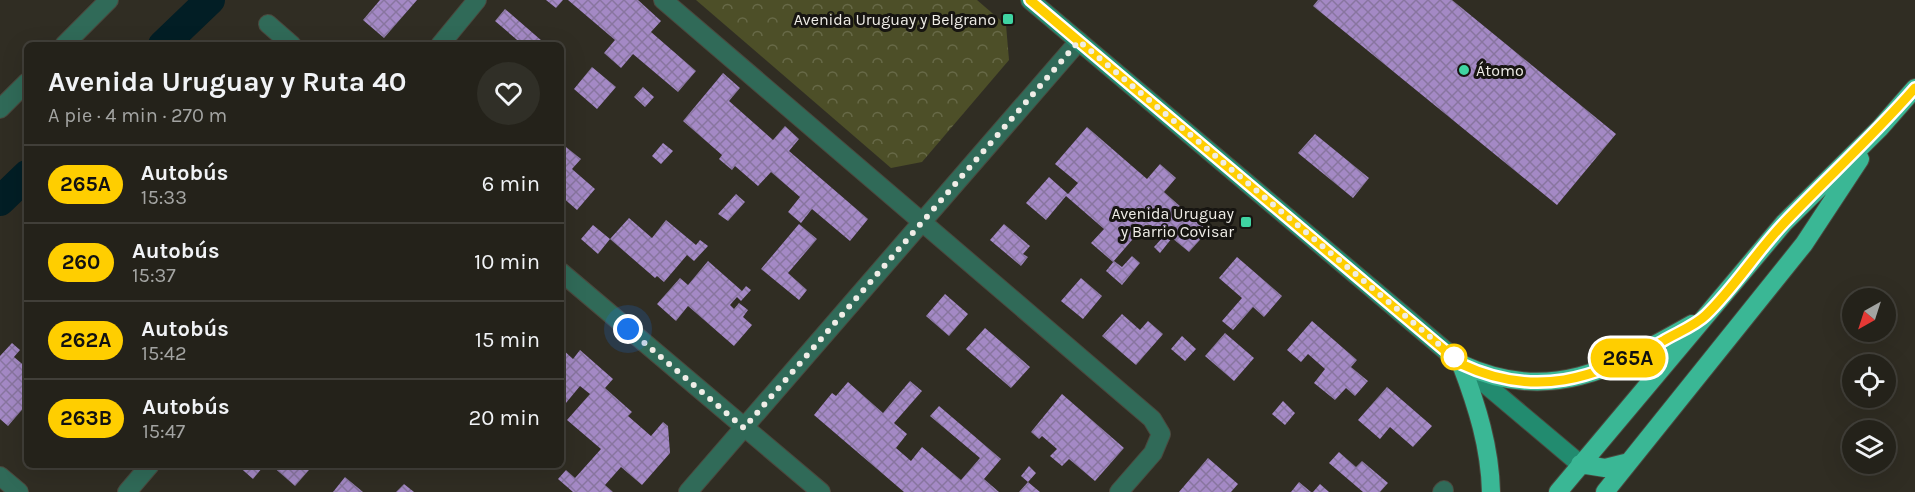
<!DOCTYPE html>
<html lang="es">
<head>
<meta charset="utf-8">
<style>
	body { margin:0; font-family:Karla,sans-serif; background:#302f27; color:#f1f3f6; height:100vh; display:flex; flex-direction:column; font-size:22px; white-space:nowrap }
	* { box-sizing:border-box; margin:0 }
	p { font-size:20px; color:#a3a4a2 }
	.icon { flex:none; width:33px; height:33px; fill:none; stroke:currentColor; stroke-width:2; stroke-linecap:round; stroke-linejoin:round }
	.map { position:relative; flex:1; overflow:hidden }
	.drawer { position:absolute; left:24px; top:42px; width:540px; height:426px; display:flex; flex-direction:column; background:#24221a; border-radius:9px; box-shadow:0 6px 24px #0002,0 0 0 2px #413f39 }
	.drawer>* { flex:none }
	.badge { padding:0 12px; border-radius:20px; font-size:21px; line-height:39px }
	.needle { width:39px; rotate:219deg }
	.fabs { position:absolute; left:1842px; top:288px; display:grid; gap:12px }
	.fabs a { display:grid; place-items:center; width:54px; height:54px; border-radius:50%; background:#24221a; box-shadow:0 6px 24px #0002,0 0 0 2px #413f39; font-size:30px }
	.you { position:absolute; width:30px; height:30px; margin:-15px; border:4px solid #fff; border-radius:50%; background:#1a73e8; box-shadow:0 0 0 9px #1a73e833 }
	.map>.badge { position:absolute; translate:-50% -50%; box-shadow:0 0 0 3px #fff }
	.round { display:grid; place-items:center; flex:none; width:63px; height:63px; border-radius:32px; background:#302f27 }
	.summary { display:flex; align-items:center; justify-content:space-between; height:102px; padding:0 24px }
	h1 { font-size:28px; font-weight:700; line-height:45px }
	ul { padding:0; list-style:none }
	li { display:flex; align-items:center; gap:18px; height:78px; padding:0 24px; border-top:2px solid #413f39 }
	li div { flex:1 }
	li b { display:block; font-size:22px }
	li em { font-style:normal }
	li .badge { min-width:66px; font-weight:700; text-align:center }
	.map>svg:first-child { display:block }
</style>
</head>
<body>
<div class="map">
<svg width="1915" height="492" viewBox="0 0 1915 492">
	<defs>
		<pattern id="park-crowns" width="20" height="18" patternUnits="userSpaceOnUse" patternTransform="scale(1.5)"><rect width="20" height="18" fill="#4d4f28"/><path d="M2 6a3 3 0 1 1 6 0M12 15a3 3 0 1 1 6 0" fill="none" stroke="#676947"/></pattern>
		<pattern id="building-cross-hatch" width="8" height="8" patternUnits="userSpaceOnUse" patternTransform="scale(1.5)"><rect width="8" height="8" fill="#a489c5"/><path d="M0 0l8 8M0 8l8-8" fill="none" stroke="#88759f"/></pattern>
	</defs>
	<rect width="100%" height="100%" fill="#302d23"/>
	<path fill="url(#park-crowns)" d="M696 0H977L1006 25 1009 60 922 162 891 168Z"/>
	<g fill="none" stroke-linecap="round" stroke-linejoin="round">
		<path stroke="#021e25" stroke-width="30" d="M163 45 210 0
			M0 201 27 175"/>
	</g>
	<path fill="url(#building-cross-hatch)" d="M380 0H417L384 38 363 20Z
		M546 0H563L556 8Z
		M568 0H638L661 21 651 32 696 71 678 92 633 54 621 68 604 53 615 40Z
		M1318 0H1452L1616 134 1557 205 1313 6Z
		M505 9 542 41 538 45H523L495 21Z
		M592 67 616 87 597 109 574 89Z
		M723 73 740 88 729 101 773 140 785 126 799 139 789 151 868 219 850 241 812 209 801 223 788 212 800 197 771 172 758 186 735 166 732 170 719 159 722 155 683 121Z
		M643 87 654 97 645 107 634 97Z
		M1087 127 1147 179 1160 164 1176 178 1164 192 1208 231 1189 252 1172 238 1160 253 1154 247 1164 236 1151 225H1145L1113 262 1091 243 1104 229 1066 196 1046 220 1026 203 1049 177 1068 194 1078 183 1055 164Z
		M1315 134 1369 178 1353 198 1298 153Z
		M561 143 581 159 572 169 595 189 577 210 561 196Z
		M663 143 673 151 661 164 652 156Z
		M736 194 745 202 728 221 718 214Z
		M629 218 652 238 666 220 696 245 700 240 708 246 694 261 687 255 664 282 657 276 655 278 610 239 598 254 581 239 593 225 610 239Z
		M799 224 817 239 788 273 807 290 799 300 761 269Z
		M1004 224 1030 246 1023 254 1028 257 1021 266 990 240Z
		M1132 256 1140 263 1122 285 1106 271 1114 261 1122 267Z
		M1237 257 1282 296 1264 317 1253 307 1233 330 1222 321 1242 298 1219 278Z
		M708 261 742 291 746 286 751 290 741 301 737 297 730 305 734 309 739 303 748 310 743 317 752 325 734 346 688 306 676 321 657 304 680 278 688 285Z
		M1081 278 1102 296 1083 319 1061 301Z
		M945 294 968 314 949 336 926 316Z
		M1122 314 1140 330 1148 321 1163 334 1136 365 1102 336Z
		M1312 321 1357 360 1351 367 1368 381 1355 396 1346 388 1335 400 1314 383 1325 369 1308 354 1301 362 1287 350Z
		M985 328 1030 367 1011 388 966 349Z
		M1225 333 1254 358 1234 381 1205 356Z
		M1182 336 1196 349 1185 361 1171 349Z
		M12 343 20 350 14 357 27 368V404L8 426 0 419V356Z
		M561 348 573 359 580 350 613 379 605 388 632 412 628 416 651 436 663 422 668 426 670 453 642 485 621 467 605 485 613 492H573L558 479 566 470 575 478 601 449 567 420 590 394 580 386 561 409Z
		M910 381 922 391 894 423 907 434 896 448 911 461 922 447 961 480 980 458 930 416 939 406 1001 459 984 479 999 492H904L814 415 832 393 836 396 848 382 883 413Z
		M1387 387 1432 426 1413 447 1390 427 1380 439 1358 420Z
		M1062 394 1124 448 1095 481 1069 459 1062 466 1050 456 1057 449 1042 436 1039 439 1031 432Z
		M1283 401 1295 413 1285 425 1272 414Z
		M1339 452 1356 467 1362 461 1388 483 1380 492H1363L1329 463Z
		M1208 458 1238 484 1231 492H1179Z
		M237 465H261L263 467 253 479Z
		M271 465H302L309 470 295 486Z
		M1029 466 1036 473 1028 482 1040 492H1019L1028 482 1021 476Z
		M345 477 363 492H333Z
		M1299 482 1311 492H1291Z
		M404 484 414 492H396Z
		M1320 484 1329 492H1313Z"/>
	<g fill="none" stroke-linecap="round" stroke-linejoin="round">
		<defs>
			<path id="street" d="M663 0 1152 419 1161 434 1153 453 1119 492
				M268 24 292 45
				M64 45 109 0
				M440 45 477 0
				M0 109 27 82
				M561 272 821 492
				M0 476 19 492
				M127 492 150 465
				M688 492 1079 41
				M1442 492 1444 490"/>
			<path id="secondary" d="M1030 0 1580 464"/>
			<path id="highway" d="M1461 364C1550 405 1614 368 1692 324
				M1461 364C1477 406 1490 447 1491 492
				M1580 464 1605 468 1629 462
				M1558 492 1784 223 1880 128 1915 88
				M1605 492 1804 244 1860 159"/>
		</defs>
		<use href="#street" stroke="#4b483e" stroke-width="20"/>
		<use href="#secondary" stroke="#4b483e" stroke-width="20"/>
		<use href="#highway" stroke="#4b483e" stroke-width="20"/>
		<use href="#street" stroke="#306a58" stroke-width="18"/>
		<use href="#secondary" stroke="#228b6f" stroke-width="18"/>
		<use href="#highway" stroke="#3ab795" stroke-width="18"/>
	</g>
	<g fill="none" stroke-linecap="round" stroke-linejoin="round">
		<defs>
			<path id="line" d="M1030 0 1461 364C1535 399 1595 379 1663 341 1676 333 1695 326 1706 315 1735 287 1757 251 1785 222 1828 177 1874 135 1915 88"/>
		</defs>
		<use href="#line" stroke="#fff" stroke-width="14"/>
		<use href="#line" stroke="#ffce00" stroke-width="9"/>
		<path stroke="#efede7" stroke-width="6" stroke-dasharray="0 10.8" d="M628 329 744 428 1079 41 1454 357"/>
	</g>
	<g fill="#3fd4a2" stroke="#171511" stroke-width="2">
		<rect x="1002" y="13" width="12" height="12" rx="3"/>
		<circle cx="1464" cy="70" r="6"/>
		<rect x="1240" y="216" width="12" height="12" rx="3"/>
	</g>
	<circle fill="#fff" stroke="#ffce00" stroke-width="3" cx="1454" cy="357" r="12"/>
	<g text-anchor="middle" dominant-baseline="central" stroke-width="6" stroke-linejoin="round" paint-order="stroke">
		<g font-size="16" fill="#efede7" stroke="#171511" text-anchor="end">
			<text x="996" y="19">Avenida Uruguay y Belgrano</text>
			<text x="1476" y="70" text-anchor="start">Átomo</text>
			<text x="1234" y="213">Avenida Uruguay<tspan x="1234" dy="18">y Barrio Covisar</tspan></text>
		</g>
	</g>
</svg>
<div class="fabs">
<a><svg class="needle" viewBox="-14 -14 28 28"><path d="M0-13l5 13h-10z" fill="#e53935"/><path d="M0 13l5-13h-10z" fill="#a3a4a2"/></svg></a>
<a><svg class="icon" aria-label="locate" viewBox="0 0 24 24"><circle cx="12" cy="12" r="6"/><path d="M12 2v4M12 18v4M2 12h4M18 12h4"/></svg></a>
<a><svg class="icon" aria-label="layers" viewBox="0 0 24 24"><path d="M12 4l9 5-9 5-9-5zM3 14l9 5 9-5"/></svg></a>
</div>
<div class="you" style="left:628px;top:329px"></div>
<b class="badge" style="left:1628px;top:358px;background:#ffce00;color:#111">265A</b>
<section class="drawer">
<div class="summary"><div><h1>Avenida Uruguay y Ruta 40</h1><p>A pie · 4 min · 270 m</p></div><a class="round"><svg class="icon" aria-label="heart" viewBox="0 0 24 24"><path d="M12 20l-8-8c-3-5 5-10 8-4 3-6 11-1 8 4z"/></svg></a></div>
<ul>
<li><span class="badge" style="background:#ffce00;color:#111">265A</span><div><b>Autobús</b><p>15:33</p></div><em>6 min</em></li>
<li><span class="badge" style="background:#ffce00;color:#111">260</span><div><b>Autobús</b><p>15:37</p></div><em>10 min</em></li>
<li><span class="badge" style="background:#ffce00;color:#111">262A</span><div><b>Autobús</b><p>15:42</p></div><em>15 min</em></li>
<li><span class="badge" style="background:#ffce00;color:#111">263B</span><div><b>Autobús</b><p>15:47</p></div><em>20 min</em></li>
</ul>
</section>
</div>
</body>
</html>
